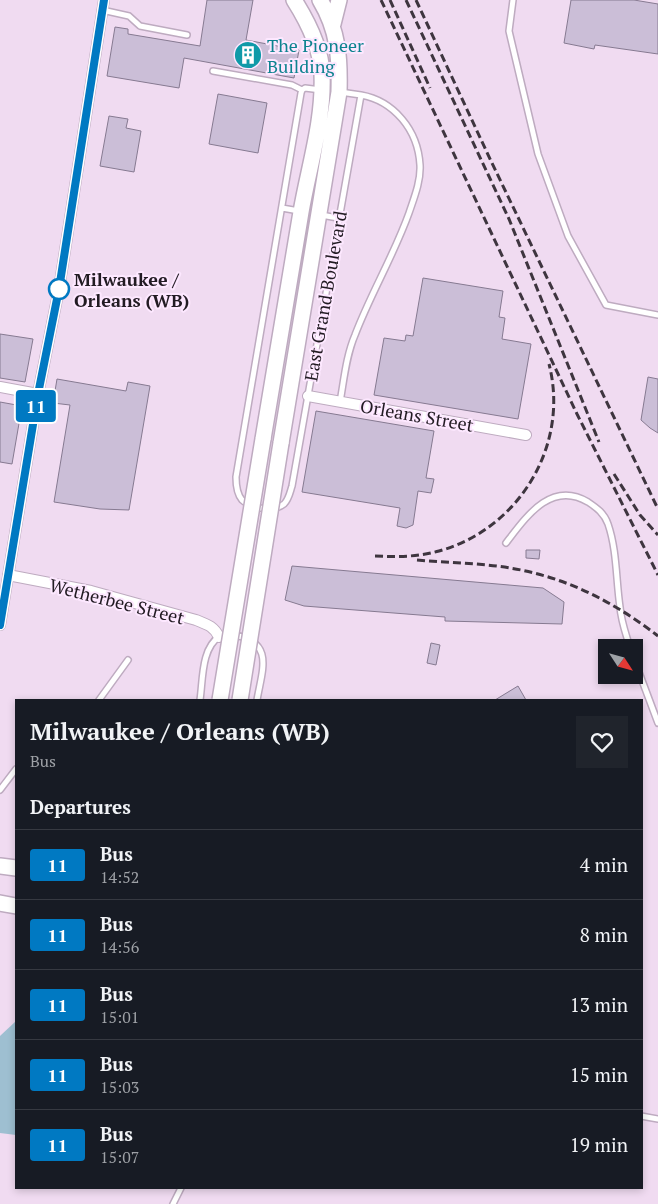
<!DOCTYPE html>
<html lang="en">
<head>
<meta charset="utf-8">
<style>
	body { margin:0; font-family:"PT Serif",serif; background:#20242c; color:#f1f3f6; height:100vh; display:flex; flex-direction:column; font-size:19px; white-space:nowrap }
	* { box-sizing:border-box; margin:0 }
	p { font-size:16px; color:#9ea1a6 }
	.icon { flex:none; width:28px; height:28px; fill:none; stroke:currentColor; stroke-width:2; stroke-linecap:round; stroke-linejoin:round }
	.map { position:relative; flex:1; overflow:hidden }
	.sheet { position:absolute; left:15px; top:699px; width:628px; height:490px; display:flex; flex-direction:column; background:#171b24; border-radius:0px; box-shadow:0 2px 8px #0003 }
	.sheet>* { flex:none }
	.badge { padding:0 10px; border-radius:4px; font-size:18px; line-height:32px }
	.needle { width:32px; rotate:126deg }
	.buttons { position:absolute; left:598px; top:639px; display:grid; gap:10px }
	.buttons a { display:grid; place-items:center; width:45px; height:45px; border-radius:0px; background:#171b24; box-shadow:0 2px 8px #0003; font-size:25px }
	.map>.badge { position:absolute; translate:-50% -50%; box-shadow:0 0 0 2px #fff }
	h2 { padding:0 15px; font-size:19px; line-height:45px }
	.round { display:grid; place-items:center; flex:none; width:52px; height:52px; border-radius:0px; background:#20242c }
	.overview { display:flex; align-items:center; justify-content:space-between; height:85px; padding:0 15px }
	h1 { font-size:24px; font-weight:700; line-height:38px }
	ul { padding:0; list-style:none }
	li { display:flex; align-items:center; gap:15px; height:70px; padding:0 15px; border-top:1px solid #363941 }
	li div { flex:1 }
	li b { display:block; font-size:19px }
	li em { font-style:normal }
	li .badge { min-width:55px; font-weight:700; text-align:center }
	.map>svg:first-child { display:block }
</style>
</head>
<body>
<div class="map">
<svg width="658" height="1204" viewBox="0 0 658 1204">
	<rect width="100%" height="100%" fill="#f0dbf1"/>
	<path fill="#9ebfd1" d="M16 1021V1135L0 1133V1036Z"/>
	<path fill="#cbbed7" stroke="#867a91" d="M207 0H253L246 40 299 50 294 78 184 58 179 88 107 76 115 27 128 29V34L200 46Z
		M571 0H634L658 4V54L595 45 594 49 564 43Z
		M218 94 267 103 258 153 209 144Z
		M109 116 128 119 126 128 141 131 134 172 100 166Z
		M423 278 503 291 499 317 505 318 502 339 531 344 518 419 374 395 384 338 405 341 406 335 413 336Z
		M0 334 33 339 25 382 0 378Z
		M648 377 658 379V433L650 428 641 420Z
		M57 379 126 391 128 382 150 386 129 510 100 509 54 502 70 405 53 403Z
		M0 402 22 406 12 464 0 462Z
		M316 411 434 431 426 478 434 479 431 493 418 491 413 525 406 528 397 526 400 508 302 492Z
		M526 550H540L539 559 526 558Z
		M292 566 543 588 564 602 562 624 445 621V617L304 606 285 600Z
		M431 643 440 645 436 665 427 663Z
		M518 686 526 700H495Z"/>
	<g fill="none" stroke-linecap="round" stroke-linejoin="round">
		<defs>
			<path id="service" d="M513 0 509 31 538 154 568 236 606 305 658 315
				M102 10 129 16 140 26 187 35
				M213 71 292 85 302 90
				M321 90 305 88 302 90 301 93 236 477C236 485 237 494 242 500 251 509 274 512 284 504 289 499 290 492 292 486L361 95 340 92
				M282 208 299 211
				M321 215 338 218
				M340 402C344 380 346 356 355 335 371 293 394 255 409 213 414 198 421 181 420 165 419 148 413 132 402 119 391 106 378 98 361 95
				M506 543C526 517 551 480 588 502 597 508 604 513 608 524 617 550 616 580 620 607 621 621 626 634 630 648
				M234 635C275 642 262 670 257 700
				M634 659 658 723
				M99 700 128 660
				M200 700C203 680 201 648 220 636
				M0 790 16 769
				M641 1116 658 1119
				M173 1204 181 1188"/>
			<path id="minor" d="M0 387 38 394
				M308 396 526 435
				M8 575 91 591 196 620C206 624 214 626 219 637
				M0 625 38 394 59 289 104 0"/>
			<path id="secondary" d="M333 24 339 0
				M263 439C276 364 288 288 301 212 309 166 324 120 322 74 321 47 308 22 294 0
				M281 443 339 92C340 57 338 30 320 0
				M0 866 16 868
				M0 903 16 906"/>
		</defs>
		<use href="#service" stroke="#beabc0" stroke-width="8"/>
		<use href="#minor" stroke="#beabc0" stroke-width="12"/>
		<use href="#secondary" stroke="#beabc0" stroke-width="18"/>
		<use href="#service" stroke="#fff" stroke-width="5"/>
		<use href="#minor" stroke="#fff" stroke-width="10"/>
		<use href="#secondary" stroke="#fff" stroke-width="15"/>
		<path stroke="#3e353f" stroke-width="3" stroke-dasharray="8 4" stroke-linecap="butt" d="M381 0 577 414 658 575
			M390 0 430 88
			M406 0 509 219 599 442
			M416 0 491 161 658 509
			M614 474 640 515 658 535
			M375 556C397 557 418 557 439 551 519 529 570 445 549 364
			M417 560C452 563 487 563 521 570 571 580 617 604 658 636"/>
		<defs>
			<path id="secondary-bridge" d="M220 700 263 439
				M240 700 281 443"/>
		</defs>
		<use href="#secondary-bridge" stroke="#beabc0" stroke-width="18" stroke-linecap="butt"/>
		<use href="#secondary-bridge" stroke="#fff" stroke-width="15"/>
	</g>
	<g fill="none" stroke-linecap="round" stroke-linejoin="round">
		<defs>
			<path id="line" d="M0 625 38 394 59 289 104 0"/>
		</defs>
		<use href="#line" stroke="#fff" stroke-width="11"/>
		<use href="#line" stroke="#0079c2" stroke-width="8"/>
	</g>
	<defs>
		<symbol id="building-disc" viewBox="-11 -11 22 22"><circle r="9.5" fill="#0f9aa8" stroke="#fde8ff"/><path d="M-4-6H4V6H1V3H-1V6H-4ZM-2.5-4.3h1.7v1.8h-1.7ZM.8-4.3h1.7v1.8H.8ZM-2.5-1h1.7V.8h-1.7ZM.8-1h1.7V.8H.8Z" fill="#fff"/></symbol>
	</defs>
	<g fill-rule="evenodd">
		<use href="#building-disc" x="232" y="39" width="32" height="32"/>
	</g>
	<circle fill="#fff" stroke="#0079c2" stroke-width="2.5" cx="59" cy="289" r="10"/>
	<g text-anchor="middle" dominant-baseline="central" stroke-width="4" stroke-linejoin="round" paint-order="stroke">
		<g font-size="18" fill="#0d838f" stroke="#fde8ff" text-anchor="start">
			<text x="267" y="45">The Pioneer<tspan x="267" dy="21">Building</tspan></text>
		</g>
		<g font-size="18" font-weight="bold" fill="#221b23" stroke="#fde8ff" text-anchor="start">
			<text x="74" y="279">Milwaukee /<tspan x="74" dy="21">Orleans (WB)</tspan></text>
		</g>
		<g font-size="18" fill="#221b23" stroke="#fde8ff">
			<text transform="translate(325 296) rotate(-80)">East Grand Boulevard</text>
			<text transform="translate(417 415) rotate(10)">Orleans Street</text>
			<text transform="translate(117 601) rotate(14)">Wetherbee Street</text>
		</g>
	</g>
</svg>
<div class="buttons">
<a><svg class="needle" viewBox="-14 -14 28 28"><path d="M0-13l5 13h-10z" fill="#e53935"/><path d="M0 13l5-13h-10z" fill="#9ea1a6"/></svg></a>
</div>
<b class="badge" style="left:36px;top:406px;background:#0079c2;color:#fff">11</b>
<section class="sheet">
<div class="overview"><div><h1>Milwaukee / Orleans (WB)</h1><p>Bus</p></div><a class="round"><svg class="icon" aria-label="heart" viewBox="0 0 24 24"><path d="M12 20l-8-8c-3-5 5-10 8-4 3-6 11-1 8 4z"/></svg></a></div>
<h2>Departures</h2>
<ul>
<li><span class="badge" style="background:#0079c2;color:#fff">11</span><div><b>Bus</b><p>14:52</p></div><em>4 min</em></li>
<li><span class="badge" style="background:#0079c2;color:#fff">11</span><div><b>Bus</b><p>14:56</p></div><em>8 min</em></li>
<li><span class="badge" style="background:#0079c2;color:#fff">11</span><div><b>Bus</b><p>15:01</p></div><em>13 min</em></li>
<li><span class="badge" style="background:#0079c2;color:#fff">11</span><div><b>Bus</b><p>15:03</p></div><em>15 min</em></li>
<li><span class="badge" style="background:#0079c2;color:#fff">11</span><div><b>Bus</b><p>15:07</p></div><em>19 min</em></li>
</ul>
</section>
</div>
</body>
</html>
